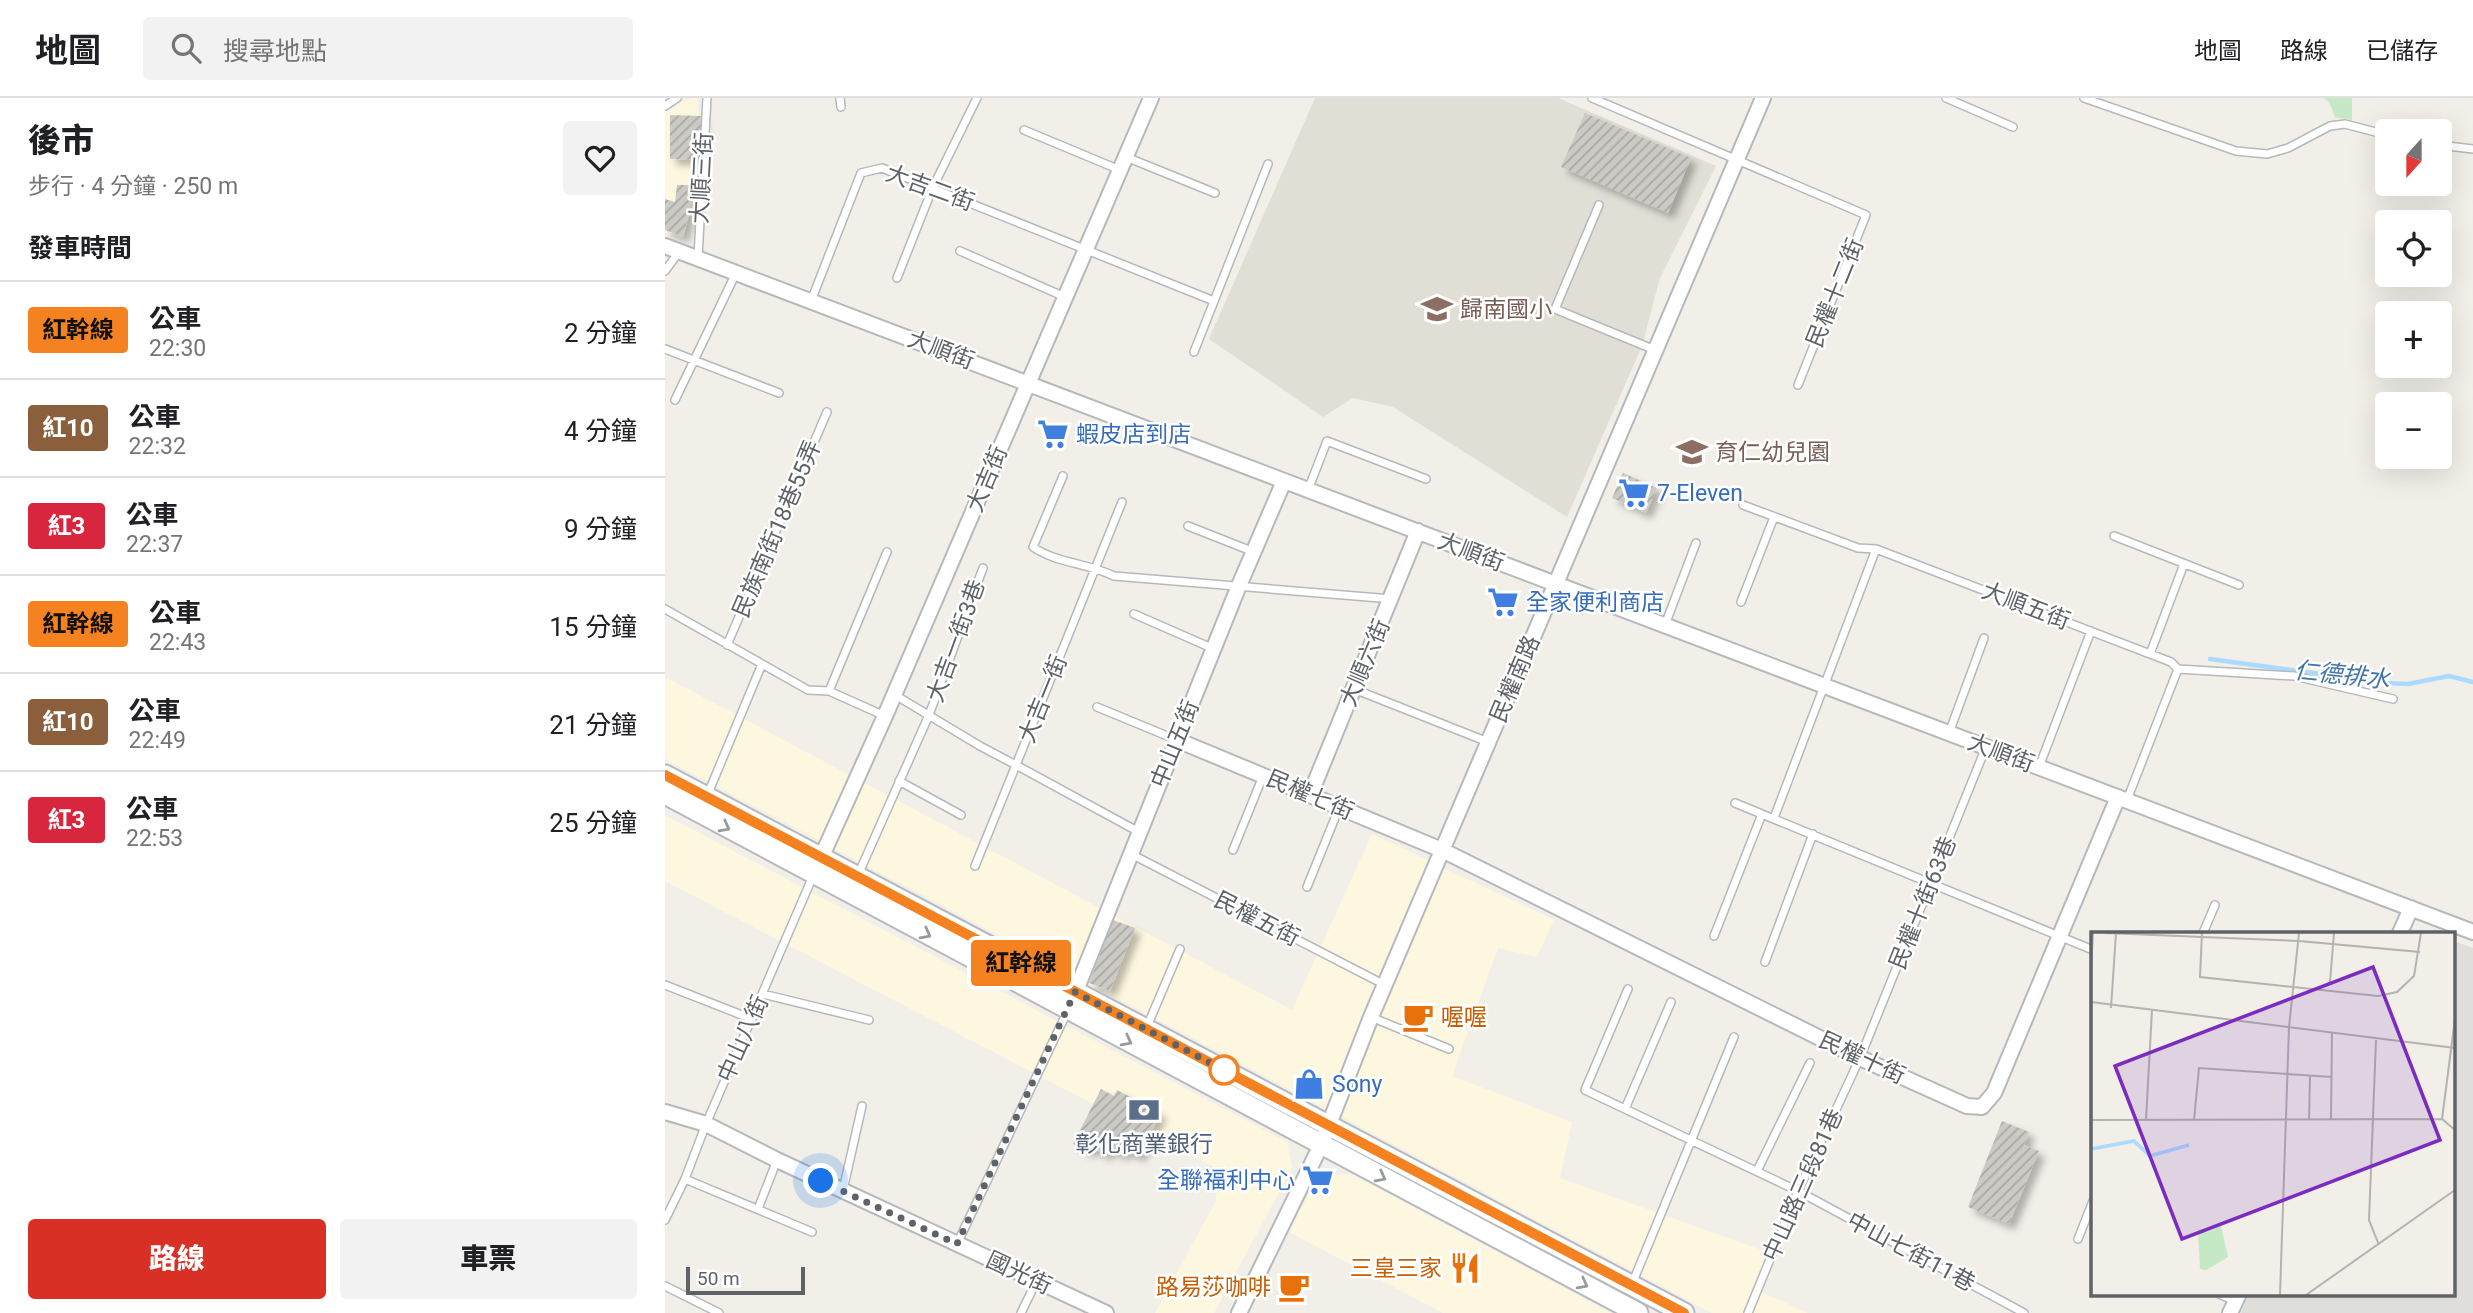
<!DOCTYPE html>
<html lang="zh-TW">
<head>
<meta charset="utf-8">
<style>
	body { margin:0; font-family:Roboto,"Noto Sans TC",sans-serif; background:#f2f2f2; color:#202124; height:100vh; display:flex; flex-direction:column; font-size:26px; white-space:nowrap }
	* { box-sizing:border-box; margin:0 }
	p { font-size:23px; color:#757577 }
	.icon { flex:none; width:38px; height:38px; fill:none; stroke:currentColor; stroke-width:2; stroke-linecap:round; stroke-linejoin:round }
	.map { position:relative; flex:1; overflow:hidden }
	.panel { display:flex; flex-direction:column; background:#fff; width:665px }
	.panel>* { flex:none }
	.badge { padding:0 14px; border-radius:5px; font-size:24px; line-height:46px }
	.needle { width:46px; rotate:201deg }
	.controls { position:absolute; left:1710px; top:21px; display:grid; gap:14px }
	.controls a { display:grid; place-items:center; width:77px; height:77px; border-radius:7px; background:#fff; box-shadow:0 7px 28px #0002; font-size:35px }
	.scale { position:absolute; left:21px; bottom:18px; width:119px; box-sizing:border-box; padding-left:7px; border:4px solid #5f6368; border-top:0; font-size:19px; line-height:24px; white-space:nowrap; color:#5f6368; -webkit-text-stroke:5px #fff; paint-order:stroke }
	.you { position:absolute; width:35px; height:35px; margin:-18px; border:5px solid #fff; border-radius:50%; background:#1a73e8; box-shadow:0 0 0 10px #1a73e833 }
	.map>.badge { position:absolute; translate:-50% -50%; box-shadow:0 0 0 4px #fff }
	h2 { padding:0 28px; font-size:26px; line-height:63px }
	.round { display:grid; place-items:center; flex:none; width:74px; height:74px; border-radius:7px; background:#f2f2f2 }
	.summary { display:flex; align-items:center; justify-content:space-between; height:119px; padding:0 28px }
	h1 { font-size:33px; font-weight:800; line-height:52px }
	.action { display:flex; gap:14px; margin-top:auto; padding:14px 28px }
	.action a { flex:1; height:80px; border-radius:7px; background:#d93025; color:#fff; font-size:28px; font-weight:800; line-height:80px; text-align:center }
	.action a+a { background:#f2f2f2; color:#202124 }
	ul { padding:0; list-style:none }
	li { display:flex; align-items:center; gap:21px; height:98px; padding:0 28px; border-top:2px solid #e0e0e0 }
	li div { flex:1 }
	li b { display:block; font-size:26px }
	li em { font-style:normal }
	li .badge { min-width:77px; font-weight:700; text-align:center }
	header { display:flex; align-items:center; gap:42px; box-sizing:border-box; height:98px; padding:0 35px; background:#fff; border-bottom:2px solid #e0e0e0 }
	header strong { font-size:33px }
	nav { display:flex; gap:38px; margin-inline-start:auto; font-size:24px }
	.search { width:490px; height:63px; background:#f2f2f2; display:flex; align-items:center; gap:18px; box-sizing:border-box; padding:0 24px; border-radius:7px; color:#757577; font-size:26px }
	main { display:flex; flex:1; min-height:0 }
	.map>svg:first-child { display:block }
</style>
</head>
<body>
<header>
<strong>地圖</strong>
<div class="search"><svg class="icon" aria-label="search" viewBox="0 0 24 24"><circle cx="10" cy="10" r="6"/><path d="M15 15l6 6"/></svg>搜尋地點</div>
<nav><a>地圖</a><a>路線</a><a>已儲存</a></nav>
</header>
<main>
<section class="panel">
<div class="summary"><div><h1>後市</h1><p>步行 · 4 分鐘 · 250 m</p></div><a class="round"><svg class="icon" aria-label="heart" viewBox="0 0 24 24"><path d="M12 20l-8-8c-3-5 5-10 8-4 3-6 11-1 8 4z"/></svg></a></div>
<h2>發車時間</h2>
<ul>
<li><span class="badge" style="background:#f58220;color:#111">紅幹線</span><div><b>公車</b><p>22:30</p></div><em>2 分鐘</em></li>
<li><span class="badge" style="background:#8b5e3c;color:#fff">紅10</span><div><b>公車</b><p>22:32</p></div><em>4 分鐘</em></li>
<li><span class="badge" style="background:#d7263d;color:#fff">紅3</span><div><b>公車</b><p>22:37</p></div><em>9 分鐘</em></li>
<li><span class="badge" style="background:#f58220;color:#111">紅幹線</span><div><b>公車</b><p>22:43</p></div><em>15 分鐘</em></li>
<li><span class="badge" style="background:#8b5e3c;color:#fff">紅10</span><div><b>公車</b><p>22:49</p></div><em>21 分鐘</em></li>
<li><span class="badge" style="background:#d7263d;color:#fff">紅3</span><div><b>公車</b><p>22:53</p></div><em>25 分鐘</em></li>
</ul>
<div class="action"><a>路線</a><a>車票</a></div>
</section>
<div class="map">
<svg width="1808" height="1215" viewBox="0 0 1808 1215">
	<defs>
		<pattern id="building-hatch" width="6" height="6" patternUnits="userSpaceOnUse" patternTransform="scale(1.75)"><rect width="6" height="6" fill="#cccac5"/><path d="M-1 1l2-2M0 6l6-6M5 7l2-2" fill="none" stroke="#a9a8a4"/></pattern>
		<filter id="shadow"><feDropShadow dx="6" dy="6" stdDeviation="3.5" flood-color="#0004"/></filter>
	</defs>
	<rect width="100%" height="100%" fill="#f1efe8"/>
	<path fill="#fef7e0" d="M27 0H32L40 67 18 141 0 135V10Z
		M0 579 627 912 707 736 889 822 872 859 833 850 787 978 907 1024 895 1080 1108 1156 1094 1193 1143 1215H1047L0 661Z
		M0 717 622 1044 627 1070 549 1215H490L551 1103V1070L0 783Z
		M686 1076 946 1215H778L624 1134 653 1078Z"/>
	<path fill="#e0deda" d="M1789 843 1808 850V1215H1576L1584 1196H1789Z"/>
	<path fill="#e1ded6" d="M650 0H893L1051 68 995 180 977 248 902 419 728 309 688 300 658 319 544 241Z"/>
	<path fill="#c5e8c5" d="M1659 0H1687V22L1670 19 1664 4Z"/>
	<g fill="none" stroke-linecap="round" stroke-linejoin="round">
		<path stroke="#aadaff" stroke-width="4.5" d="M1545 561 1721 585 1743 586 1784 578 1808 584"/>
	</g>
	<path fill="url(#building-hatch)" filter="url(#shadow)" d="M920 15 1026 60 1003 115 896 69Z
		M5 17 36 18 35 62 5 61Z
		M12 87H31L18 139 0 132V101L10 104Z
		M958 375 992 390 981 415 947 400Z
		M448 822 470 830 445 893 424 885Z
		M436 991 449 998 452 992 496 1015 474 1058 461 1052 458 1057 445 1051 441 1057 427 1050 424 1054 408 1046Z
		M1337 1023 1364 1034 1359 1047 1374 1053 1344 1126 1303 1109Z"/>
	<g fill="none" stroke-linecap="round" stroke-linejoin="round">
		<defs>
			<path id="lane" d="M175 0 176 9
				M927 0 1201 117 1133 287
				M1281 0 1348 29
				M1419 0 1571 53 1602 56 1623 50 1665 28 1680 26 1722 37
				M0 8 12 0
				M359 32 455 72
				M1774 47 1808 51
				M461 59 550 95
				M934 107 890 211 990 252
				M295 153 400 199
				M33 159 42 0
				M0 173 14 154
				M232 180 268 89 312 0
				M146 203 196 75 217 70 549 203
				M0 251 114 295
				M529 254 603 66
				M10 302 71 175
				M398 378 368 449C391 465 422 465 449 478L727 501
				M643 392 662 343 761 381
				M1078 407 1193 450 1211 451
				M523 428 589 454
				M1449 438 1574 487
				M1076 504 1109 419
				M0 511 143 592 164 593 220 618
				M469 516 549 551
				M1000 527 1031 445
				M62 547 162 314
				M1485 556 1519 466
				M1513 571 1629 578 1728 601
				M689 591 823 644
				M164 593 222 454
				M230 597 315 648 351 667 457 404
				M432 609 512 642
				M1284 635 1319 540
				M1374 669 1426 533
				M234 683 296 717
				M42 698 97 566
				M1070 705 1428 852
				M1109 720 1211 451 1506 564 1513 571 1462 702
				M568 752 598 678
				M466 756 720 887
				M310 768 351 667 474 734
				M193 777 264 617 318 470
				M642 789 674 710
				M1538 835 1550 807
				M1049 838 1097 716
				M1100 864 1148 736
				M0 887 87 921
				M963 891 920 992 1133 1093 1359 1215
				M98 896 204 922
				M706 919 784 951
				M481 931 515 851
				M960 1011 1006 904
				M1092 1073 1145 965
				M20 1081 147 1134
				M178 1092 197 1008
				M93 1111 112 1062
				M0 1122 20 1081 41 1026 148 778
				M1413 1141 1428 1103
				M292 1146 403 912
				M967 1186 1069 939
				M0 1188 54 1215
				M1554 1196 1570 1203
				M356 1215 371 1184
				M1083 1215 1133 1093 1195 960 1321 649"/>
			<path id="street" d="M0 148 1808 834
				M512 642 777 752 1195 960 1302 1008 1317 1009 1329 995 1453 699
				M645 697 753 433
				M156 760 220 618 486 0
				M1735 835 1746 810
				M408 900 573 490 619 383
				M0 1014 41 1026 112 1062 441 1215
				M574 1215 656 1047 706 919 1098 0
				M1565 1215 1574 1196"/>
			<path id="secondary" d="M0 677 1019 1215
				M0 696 973 1215"/>
		</defs>
		<use href="#lane" stroke="#b5b8bc" stroke-width="10"/>
		<use href="#street" stroke="#b5b8bc" stroke-width="18"/>
		<use href="#secondary" stroke="#b6babf" stroke-width="23"/>
		<use href="#lane" stroke="#fff" stroke-width="7"/>
		<use href="#street" stroke="#fff" stroke-width="14"/>
		<use href="#secondary" stroke="#fff" stroke-width="19"/>
	</g>
	<defs><path id="oneway-chevron" d="M-2-3.5L2.5 0L-2 3.5" fill="none" stroke-width="1.6" stroke-linecap="round" stroke-linejoin="round" transform="scale(1.75)"/></defs>
	<g stroke="#979a9d">
		<use href="#oneway-chevron" transform="translate(60 729) rotate(28)"/>
		<use href="#oneway-chevron" transform="translate(261 836) rotate(28)"/>
		<use href="#oneway-chevron" transform="translate(462 943) rotate(28)"/>
		<use href="#oneway-chevron" transform="translate(716 1079) rotate(28)"/>
		<use href="#oneway-chevron" transform="translate(918 1186) rotate(28)"/>
	</g>
	<g fill="none" stroke-linecap="round" stroke-linejoin="round">
		<defs>
			<path id="line" d="M0 677 1019 1215"/>
		</defs>
		<use href="#line" stroke="#fff" stroke-width="16"/>
		<use href="#line" stroke="#f58220" stroke-width="10"/>
		<path stroke="#5f6368" stroke-width="7" stroke-dasharray="0 12.6" d="M156 1083 292 1146 410 894 559 972"/>
	</g>
	<defs>
		<symbol id="school-bare" viewBox="-9 -9 18 18"><path d="M0-5L7-2L0 1L-7-2ZM-4 1L0 2.5L4 1V4Q0 6-4 4Z" fill="#8d6e63" stroke="#fff" stroke-width="2.5" paint-order="stroke"/></symbol>
		<symbol id="supermarket-bare" viewBox="-9 -9 18 18"><path d="M-6-5.5h2.5l.6 2H6L4.5 2H-2.5L-4.4-4H-6ZM-1.5 3.2a1.3 1.3 0 1 0 .1 0ZM3 3.2a1.3 1.3 0 1 0 .1 0Z" fill="#3f7fe0" stroke="#fff" stroke-width="2.5" paint-order="stroke"/></symbol>
		<symbol id="cafe-bare" viewBox="-9 -9 18 18"><path d="M-5.5-4.5H6V0H3Q3 3.5 0 3.5H-2.5Q-5.5 3.5-5.5 0ZM3-3.2v2h1.7v-2ZM-6 4.5H4V6H-6Z" fill="#e8710a" stroke="#fff" stroke-width="2.5" paint-order="stroke"/></symbol>
		<symbol id="shop-bare" viewBox="-9 -9 18 18"><path d="M-5-2.5h2.3a2.7 3.5 0 0 1 5.4 0H5L5.5 6h-11ZM-1.5-2.5h3a1.5 2.3 0 0 0-3 0Z" fill="#3f7fe0" stroke="#fff" stroke-width="2.5" paint-order="stroke"/></symbol>
		<symbol id="bank-bare" viewBox="-9 -9 18 18"><path d="M-6-4H6V4H-6ZM0-2.3a2.3 2.3 0 1 0 0 4.6a2.3 2.3 0 1 0 0-4.6Z" fill="#5c6f8a" stroke="#fff" stroke-width="2.5" paint-order="stroke"/></symbol>
		<symbol id="restaurant-bare" viewBox="-9 -9 18 18"><path d="M-5-6h1v4h1v-4h1v4h1v-4h1v5L-1.5 .5V6h-2V.5L-5-1ZM5-6V6H3V1.5H1.5Q1.5-4 5-6Z" fill="#e8710a" stroke="#fff" stroke-width="2.5" paint-order="stroke"/></symbol>
	</defs>
	<g fill-rule="evenodd">
		<use href="#school-bare" x="750" y="189" width="44" height="44"/>
		<use href="#supermarket-bare" x="366" y="314" width="44" height="44"/>
		<use href="#school-bare" x="1005" y="332" width="44" height="44"/>
		<use href="#supermarket-bare" x="947" y="373" width="44" height="44"/>
		<use href="#supermarket-bare" x="816" y="482" width="44" height="44"/>
		<use href="#cafe-bare" x="731" y="897" width="44" height="44"/>
		<use href="#shop-bare" x="622" y="964" width="44" height="44"/>
		<use href="#bank-bare" x="457" y="990" width="44" height="44"/>
		<use href="#supermarket-bare" x="631" y="1060" width="44" height="44"/>
		<use href="#restaurant-bare" x="778" y="1148" width="44" height="44"/>
		<use href="#cafe-bare" x="607" y="1167" width="44" height="44"/>
	</g>
	<circle fill="#fff" stroke="#f58220" stroke-width="3.5" cx="559" cy="972" r="14"/>
	<g text-anchor="middle" dominant-baseline="central" stroke-width="5" stroke-linejoin="round" paint-order="stroke">
		<g font-size="23" fill="#5f6368" stroke="#fff">
			<text transform="translate(37 80) rotate(-87)">大順三街</text>
			<text transform="translate(265 90) rotate(20)">大吉二街</text>
			<text transform="translate(1170 195) rotate(-68)">民權十二街</text>
			<text transform="translate(276 252) rotate(21)">大順街</text>
			<text transform="translate(322 381) rotate(-67)">大吉街</text>
			<text transform="translate(112 431) rotate(-67)">民族南街18巷55弄</text>
			<text transform="translate(806 454) rotate(21)">大順街</text>
			<text transform="translate(1361 508) rotate(21)">大順五街</text>
			<text transform="translate(291 543) rotate(-70)">大吉一街3巷</text>
			<text transform="translate(700 565) rotate(-67)">大順六街</text>
			<text transform="translate(850 581) rotate(-67)">民權南路</text>
			<text transform="translate(378 601) rotate(-68)">大吉一街</text>
			<text transform="translate(510 646) rotate(-68)">中山五街</text>
			<text transform="translate(1336 655) rotate(21)">大順街</text>
			<text transform="translate(645 697) rotate(23)">民權七街</text>
			<text transform="translate(1258 805) rotate(-68)">民權十街63巷</text>
			<text transform="translate(592 821) rotate(27)">民權五街</text>
			<text transform="translate(78 941) rotate(-66)">中山八街</text>
			<text transform="translate(1197 960) rotate(25)">民權十街</text>
			<text transform="translate(1138 1087) rotate(-66)">中山路三段81巷</text>
			<text transform="translate(1246 1154) rotate(28)">中山七街11巷</text>
			<text transform="translate(354 1175) rotate(25)">國光街</text>
		</g>
		<g font-size="23" fill="#785e54" stroke="#fff" text-anchor="start">
			<text x="795" y="211">歸南國小</text>
			<text x="1050" y="354">育仁幼兒園</text>
		</g>
		<g font-size="23" fill="#366cbe" stroke="#fff" text-anchor="start">
			<text x="411" y="336">蝦皮店到店</text>
			<text x="992" y="395">7-Eleven</text>
			<text x="861" y="504">全家便利商店</text>
			<text x="667" y="986">Sony</text>
			<text x="630" y="1082" text-anchor="end">全聯福利中心</text>
		</g>
		<g font-size="23" fill="#c56008" stroke="#fff" text-anchor="end">
			<text x="776" y="919" text-anchor="start">喔喔</text>
			<text x="777" y="1170">三皇三家</text>
			<text x="606" y="1189">路易莎咖啡</text>
		</g>
		<g font-size="23" fill="#4e5e75" stroke="#fff">
			<text x="479" y="1046">彰化商業銀行</text>
		</g>
		<g font-size="24" font-style="italic" fill="#4174aa" stroke="#fff">
			<text transform="translate(1677 577) rotate(6)">仁德排水</text>
		</g>
	</g>
	<g transform="translate(1426 834)">
		<rect width="364" height="364" fill="#f1efe8"/>
		<path d="M130 294 137 325 115 338 109 337 107 297 116 300Z" fill="#c5e8c5"/>
		<path fill="none" stroke="#aadaff" stroke-width="3.5" d="M0 217 43 209 59 224 98 213"/>
		<path fill="none" stroke="#b3b3b1" stroke-width="2" d="M14 1 208 9 329 20M111 1 109 45 287 64 306 60 323 44 330 1M0 38 2 1M239 50 243 1M0 70 364 116M20 76 25 1M285 108 278 288 288 313M240 187 241 100M351 187 364 87M0 188 351 187 364 198M55 188 61 78M103 188 108 136 241 145M218 188 219 144M189 363 198 95 208 1M215 363 364 258"/>
		<path fill="#7b2cbf" fill-opacity="0.15" stroke="#7b2cbf" stroke-width="3.5" d="M282 35 349 208 91 307 24 134Z"/>
		<rect width="364" height="364" fill="none" stroke="#5f6368" stroke-width="3.5"/>
	</g>
</svg>
<div class="controls">
<a><svg class="needle" viewBox="-14 -14 28 28"><path d="M0-13l5 13h-10z" fill="#e53935"/><path d="M0 13l5-13h-10z" fill="#757577"/></svg></a>
<a><svg class="icon" aria-label="locate" viewBox="0 0 24 24"><circle cx="12" cy="12" r="6"/><path d="M12 2v4M12 18v4M2 12h4M18 12h4"/></svg></a>
<a>+</a>
<a>−</a>
</div>
<div class="scale">50 m</div>
<div class="you" style="left:156px;top:1083px"></div>
<b class="badge" style="left:356px;top:865px;background:#f58220;color:#111">紅幹線</b>
</div>
</main>
</body>
</html>
